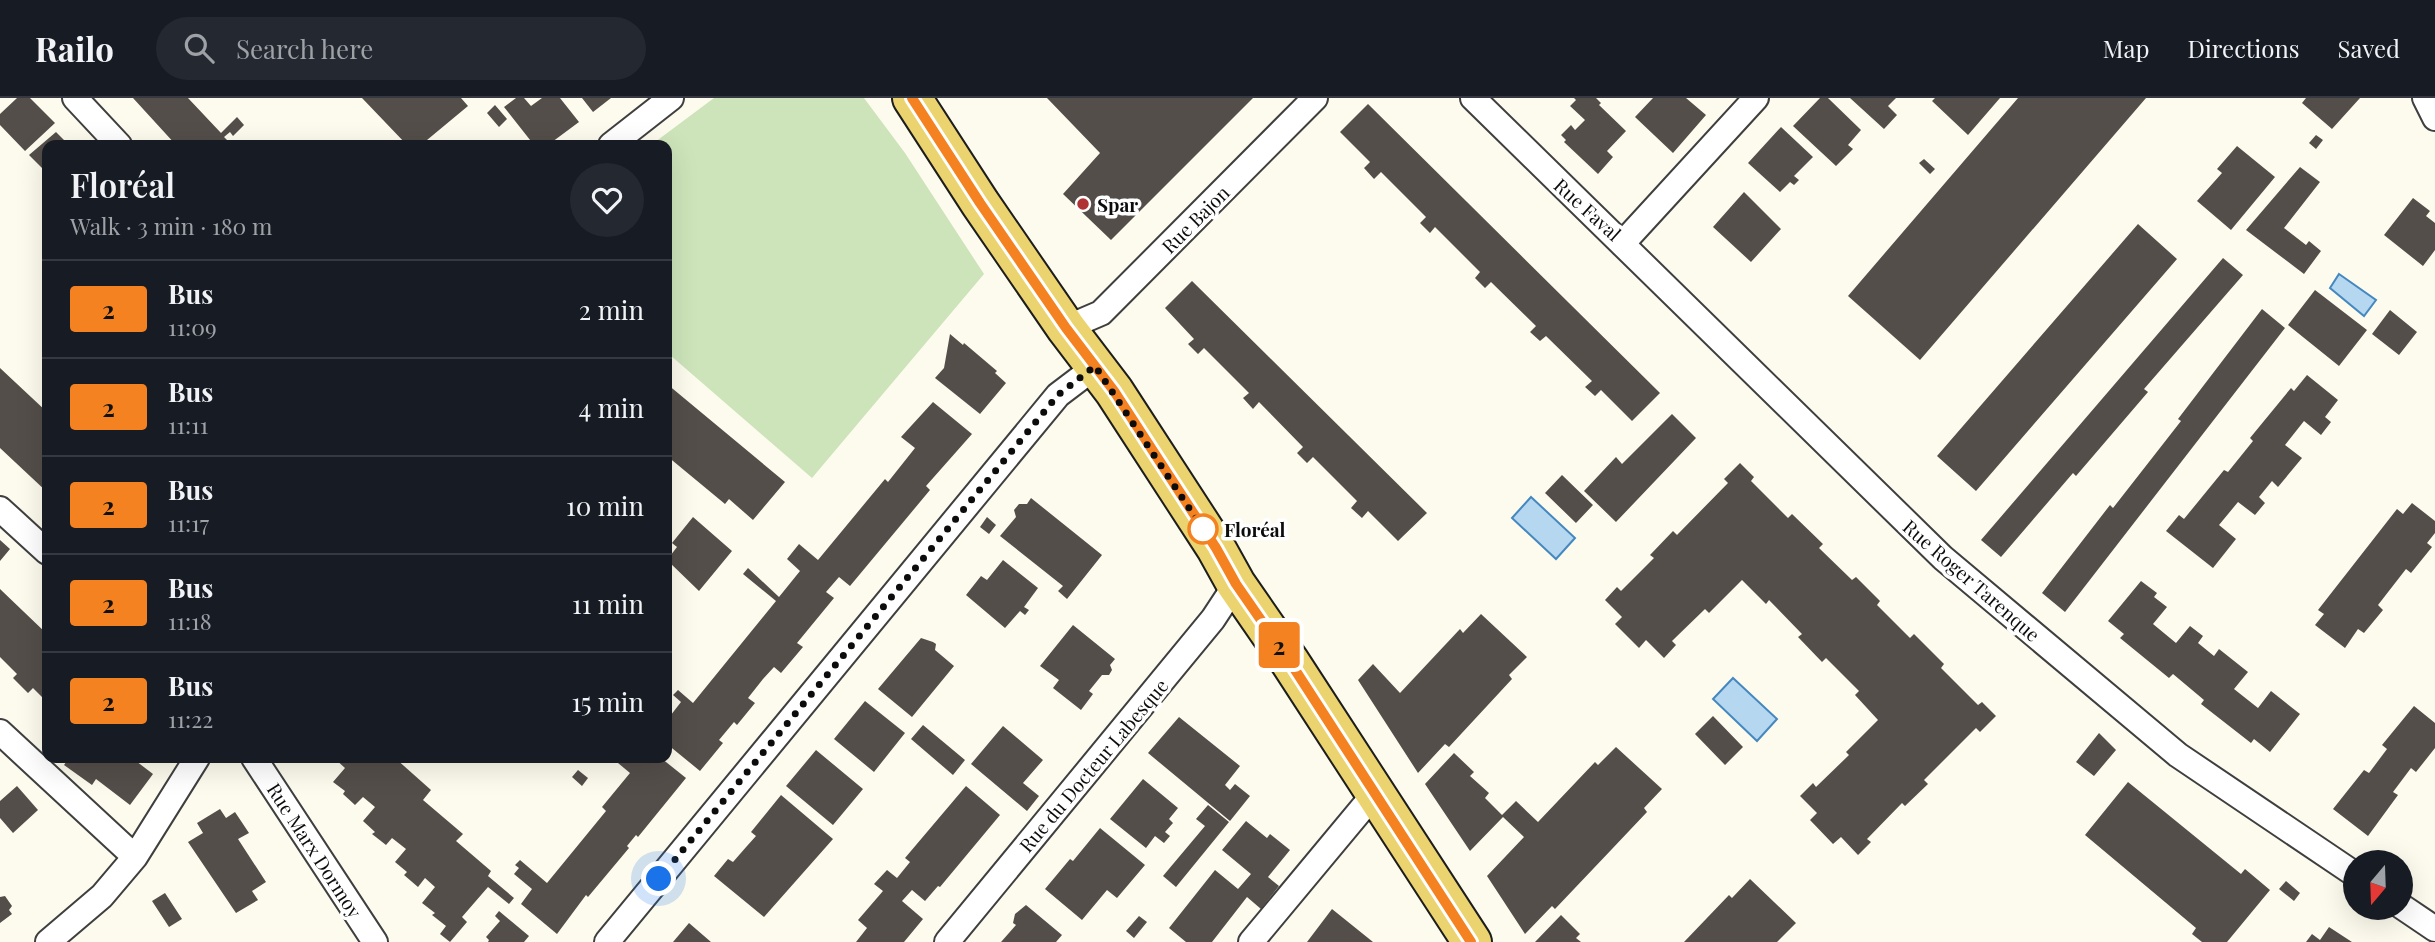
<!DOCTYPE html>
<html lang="en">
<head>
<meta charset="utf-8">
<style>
	body { margin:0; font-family:"Playfair Display",serif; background:#242831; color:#f1f3f6; height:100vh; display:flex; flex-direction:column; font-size:26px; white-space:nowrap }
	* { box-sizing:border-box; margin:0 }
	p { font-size:23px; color:#9ea1a6 }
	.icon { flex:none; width:38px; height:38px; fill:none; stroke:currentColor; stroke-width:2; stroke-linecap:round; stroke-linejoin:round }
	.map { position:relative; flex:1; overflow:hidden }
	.drawer { position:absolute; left:42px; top:42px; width:630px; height:623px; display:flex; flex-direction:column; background:#171b24; border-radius:14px; box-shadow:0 7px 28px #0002 }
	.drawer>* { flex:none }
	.badge { padding:0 14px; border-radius:5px; font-size:24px; line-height:46px }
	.needle { width:46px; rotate:199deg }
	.controls { position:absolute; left:2343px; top:752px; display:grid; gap:14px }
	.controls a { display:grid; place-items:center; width:70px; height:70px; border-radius:50%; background:#171b24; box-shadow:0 7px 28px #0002; font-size:35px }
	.you { position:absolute; width:35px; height:35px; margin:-18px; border:5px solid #fff; border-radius:50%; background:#1a73e8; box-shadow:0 0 0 10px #1a73e833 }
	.map>.badge { position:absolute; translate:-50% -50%; box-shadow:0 0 0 4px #fff }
	.round { display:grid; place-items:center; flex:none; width:74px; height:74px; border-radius:37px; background:#242831 }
	.headline { display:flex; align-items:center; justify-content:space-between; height:119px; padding:0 28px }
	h1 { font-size:33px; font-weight:600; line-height:52px }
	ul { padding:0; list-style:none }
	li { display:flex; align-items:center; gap:21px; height:98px; padding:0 28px; border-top:2px solid #363941 }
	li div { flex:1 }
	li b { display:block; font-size:26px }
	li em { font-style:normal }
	li .badge { min-width:77px; font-weight:700; text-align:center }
	header { display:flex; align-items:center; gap:42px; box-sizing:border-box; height:98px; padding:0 35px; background:#171b24; border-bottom:2px solid #363941 }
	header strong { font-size:33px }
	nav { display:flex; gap:38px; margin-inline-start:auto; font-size:24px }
	.search { width:490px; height:63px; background:#242831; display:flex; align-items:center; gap:18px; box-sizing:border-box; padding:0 24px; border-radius:38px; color:#9ea1a6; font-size:26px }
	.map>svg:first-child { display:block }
</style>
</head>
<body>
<header>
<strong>Railo</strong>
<div class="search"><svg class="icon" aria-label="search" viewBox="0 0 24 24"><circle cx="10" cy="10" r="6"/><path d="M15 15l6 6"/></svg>Search here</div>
<nav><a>Map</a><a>Directions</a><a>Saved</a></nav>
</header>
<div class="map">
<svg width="2435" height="844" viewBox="0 0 2435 844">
	<rect width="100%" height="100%" fill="#fdfbed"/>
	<path fill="#cde4ba" d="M714 0H864L905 55 984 176 812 380 670 257 667 256V47H651Z"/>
	<path fill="#b6d7f0" stroke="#4588bf" stroke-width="2" d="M2339 176 2376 202 2364 218 2330 190Z
		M1531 399 1575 440 1556 461 1512 420Z
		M1733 580 1777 621 1757 643 1713 601Z"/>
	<path fill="#544e4a" d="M17 0H30L55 25 25 53 0 27V16Z
		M133 0H188L221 35 237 19 244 27 233 38 230 34 224 39 232 47H176Z
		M362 0H461L468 8 421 47H407Z
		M516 0H524L531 8 542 0H560L579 24 548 47H534L504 9Z
		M582 0H611L593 14Z
		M1047 0H1253L1111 142 1063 96 1100 55Z
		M1574 0H1596L1601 5 1599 7 1626 33 1607 53 1613 59 1598 76 1564 44 1566 42 1561 37 1571 27 1575 32 1585 22 1570 8 1576 2Z
		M1653 0H1686L1706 17 1673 55 1635 19Z
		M1820 0H1828L1861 32 1848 47 1853 51 1836 68 1793 28Z
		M1850 0H1896L1888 8 1897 17 1884 31Z
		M1935 0H2000L1968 37 1932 3Z
		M2018 0H2146L1920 262 1848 198Z
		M2306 0H2360L2332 31 2302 5Z
		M1368 6 1660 295 1632 323 1601 292 1595 298 1585 289 1592 283 1546 238 1540 243 1530 234 1536 228 1491 184 1485 190 1475 180 1480 174 1435 129 1430 135 1420 125 1426 119 1381 74 1374 81 1364 70 1370 64 1340 34Z
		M495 7 507 21 499 29 487 15Z
		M1781 29 1813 59 1794 78 1799 82 1794 87 1790 84 1780 94 1748 65Z
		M56 34 69 47H47V75L29 57Z
		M2316 37 2323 42 2316 51 2309 45Z
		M2237 48 2275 79 2231 132 2197 103 2222 75 2217 71Z
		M1924 61 1935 71 1930 76 1919 65Z
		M2300 69 2320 84 2284 130 2306 147 2309 143 2321 153 2304 176 2246 132Z
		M1744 94 1781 131 1751 164 1713 129Z
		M2413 100 2430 113 2426 118 2435 125V152L2423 168 2384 137Z
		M2138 126 2177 161 1976 393 1937 358Z
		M2223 160 2243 177 2144 291 2148 294 2076 378 2073 375 2001 459 1981 442Z
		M1192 183 1427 415 1398 443 1368 413 1362 420 1351 410 1357 403 1313 359 1307 365 1297 355 1303 349 1259 304 1253 311 1243 300 1249 295 1204 250 1198 256 1188 246 1194 241 1165 210Z
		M2315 192 2367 232 2339 268 2288 227Z
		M2262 211 2285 230 2065 514 2042 495 2110 407 2113 410 2181 323 2178 321Z
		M2390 212 2417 234 2399 257 2372 236Z
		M950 236 963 247 964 245 997 273 995 275 1006 285 980 316 935 280 944 270Z
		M0 270 47 314V394L0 350Z
		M2307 277 2338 302 2325 319 2331 324 2321 337 2304 323 2285 347 2302 360 2278 389 2272 383 2259 399 2265 405 2255 417 2238 404 2219 427 2236 441 2213 470 2166 433 2179 417 2184 421 2224 372 2228 374 2253 343 2250 340 2291 290 2294 293Z
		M667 286 785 384 753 422 729 401 725 406 667 358Z
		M933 304 972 336 926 388 930 392 850 488 839 479 826 494 834 500 797 545 803 549 781 575 774 569 763 581 748 600 755 605 737 627 734 624 719 642 723 645 700 673 667 646V622L681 604 673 597 678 592 693 605 776 503 743 476 748 470 779 499 800 473 787 461 799 446 818 462 885 381 888 384 915 350 901 339Z
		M1672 316 1696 340 1616 424 1584 393 1616 359 1622 366Z
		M1740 365 1754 379 1751 383 1788 420 1792 416 1823 446 1819 450 1852 482 1856 479 1880 503 1877 507 1910 540 1914 536 1944 566 1941 570 1978 607 1982 604 1996 618 1980 634 1976 630 1924 682 1928 686 1905 708 1902 705 1867 741 1871 744 1858 757 1841 739 1833 746 1810 722 1817 715 1800 698 1813 685 1816 689 1849 657 1846 654 1878 622 1855 597 1859 593 1826 560 1822 564 1798 539 1802 536 1769 502 1766 506 1742 482 1709 515 1705 511 1672 543 1676 547 1664 560 1646 542 1639 550 1615 526 1622 519 1605 502 1617 489 1621 493 1654 460 1650 457 1673 433 1677 437 1728 385 1724 381Z
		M1562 377 1593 407 1576 425 1545 395Z
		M1031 400 1102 457 1067 501 1058 493 1063 488 1000 438 1016 419 1014 412 1019 406H1027Z
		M2412 405 2435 423V435L2427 445 2432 449 2411 475 2406 471 2378 507 2383 512 2364 535 2358 531 2345 550 2315 527 2324 516 2318 512 2397 411 2403 416Z
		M693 419 732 453 699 493 667 462 677 449 672 445Z
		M987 419 996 427 989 436 980 429Z
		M0 442 10 451 0 463Z
		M1003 462 1038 490 1024 509 1029 512 1025 517 1020 513 1005 530 966 497 981 478 987 482Z
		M2141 483 2157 495 2154 499 2167 509 2153 526 2176 545 2190 528 2203 538 2198 545 2214 558 2219 551 2248 574 2234 591 2258 610 2271 593 2300 616 2270 654 2254 641 2251 645 2201 606 2204 602 2173 576 2169 580 2120 540 2124 536 2108 523Z
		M0 491 47 536V604L33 590 28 595 13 580 17 576 0 559Z
		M1481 516 1527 559 1509 577 1512 581 1449 649 1445 646 1418 675 1358 582 1373 566 1400 595 1460 531 1463 535Z
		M1073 527 1115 561 1110 567 1112 572 1109 577H1102L1089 593 1093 596 1081 612 1053 590 1059 582 1040 568Z
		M921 540 933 544 936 546 935 552 954 568 912 619 878 591Z
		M865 603 905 635 874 674 834 641Z
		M2414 608 2435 625V650L2416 674 2411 670 2393 694 2398 697 2368 738 2333 711 2364 672 2369 675 2387 651 2382 647Z
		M1713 618 1743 649 1725 667 1695 636Z
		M1179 619 1240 668 1225 687 1230 692 1235 686 1250 698 1230 723 1148 655Z
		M923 627 965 662 953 677 911 641Z
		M1003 628 1043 662 1023 685 1039 698 1027 713 971 666Z
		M2099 635 2116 652 2094 678 2076 664Z
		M1616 649 1662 691 1644 710 1647 714 1612 751 1555 811 1552 808 1525 836 1487 778 1524 739 1503 719 1470 753 1425 686 1454 655 1474 674 1470 678 1489 695 1485 700 1502 717 1516 703 1538 724 1595 664 1598 667Z
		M816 652 863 691 833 727 786 688Z
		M69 660H132L153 676 130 707 96 681 92 687 64 667Z
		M334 660H395L431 692 423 702 463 736 456 743 491 773 488 778 514 800 509 806 488 789 462 819 467 824 450 844 440 836 446 828 432 817 435 815 422 805 435 789 425 780 418 789 404 777 407 774 395 764 406 751 392 740 386 747 372 736 375 734 363 723 375 709 363 699 355 707 343 696 345 693 333 684 345 670Z
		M612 660H628L633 663 636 660H661L686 680 638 739 636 737 627 748 629 750 588 799 586 797 557 836 521 806 532 791 514 776 519 770 515 767 520 762 547 785 606 713 602 709 630 675Z
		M578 672 588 680 582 688 572 679Z
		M1143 681 1178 710 1169 721 1173 725 1165 734 1170 738 1164 745 1155 738 1146 750 1110 721Z
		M2128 684 2241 776 2245 771 2270 792 2227 844H2202L2192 836 2196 830 2085 737Z
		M17 688 38 712 13 735 0 720V703Z
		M966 688 1000 717 940 789 938 788 925 803 912 792 902 803 923 821 904 844H856L867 830 858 822 883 793 874 786 887 772 897 780 910 764 905 760Z
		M781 697 833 741 764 819 714 778 728 761 733 764 747 748 756 738 751 734Z
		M1208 707 1229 724 1176 789 1163 778 1205 728 1196 721Z
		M220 711 226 720 235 714 249 735 238 741 266 784 252 793 258 802 236 815 188 744 203 735 197 725Z
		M1246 723 1267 740 1270 736 1290 752 1268 779 1279 788 1261 811 1247 799 1212 844H1186L1169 830 1215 772 1238 791 1251 776 1222 752Z
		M1100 730 1145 767 1117 800 1107 792 1082 822 1045 791 1070 761 1073 763Z
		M1750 781 1796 825 1777 844H1684L1729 797 1732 800Z
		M2286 783 2300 795 2294 803 2279 791Z
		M165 795 182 821 169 829 152 803Z
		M5 798 12 808 9 812 12 816 0 825V799Z
		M1026 807 1062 837 1056 844H1001L1016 827 1013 825 1015 816Z
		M1332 811 1373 844H1307Z
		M499 813 529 838 524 844H488L489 842 486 839 500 823 495 818Z
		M1561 817 1580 836 1576 840 1581 844H1535Z
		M1139 818 1147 824 1134 840 1126 833Z
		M689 825 711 844H673Z
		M2329 829 2352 844H2306L2312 836 2320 842Z"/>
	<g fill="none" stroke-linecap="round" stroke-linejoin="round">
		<defs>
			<path id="minor" d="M75 0 119 47
				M1473 0 1943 460 2178 657 2356 777
				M2425 0 2435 20
				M611 47 671 0
				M1622 146 1756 0
				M1066 230 1101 215 1315 0
				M0 411 47 454
				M0 634 135 759
				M254 660 375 844
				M2401 808 2435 831
				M48 844 102 798 135 759 197 660
				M607 844 1058 297 1095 269
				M947 844 1213 521 1236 486
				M1251 844 1375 695"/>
			<path id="primary" d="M912 0 980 105 1066 230 1114 293 1216 450 1236 486 1290 564 1472 844"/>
		</defs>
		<use href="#minor" stroke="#3f3f3f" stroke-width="28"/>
		<use href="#primary" stroke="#1d1d1d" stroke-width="42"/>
		<use href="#minor" stroke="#fff" stroke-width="24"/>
		<use href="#primary" stroke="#ebd46f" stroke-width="38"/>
	</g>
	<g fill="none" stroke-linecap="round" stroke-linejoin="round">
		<defs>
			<path id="line" d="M912 0 980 105 1066 230 1114 293 1216 450 1236 486 1290 564 1471 844"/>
		</defs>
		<use href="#line" stroke="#fff" stroke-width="16"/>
		<use href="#line" stroke="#f58220" stroke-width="10"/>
		<path stroke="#0c0c0c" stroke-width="7" stroke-dasharray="0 12.6" d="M659 781 1058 297 1095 268 1203 431"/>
	</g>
	<circle fill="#ae3332" stroke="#fff" stroke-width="2.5" cx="1083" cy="106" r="7"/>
	<circle fill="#fff" stroke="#f58220" stroke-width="3.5" cx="1203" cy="431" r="14"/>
	<g text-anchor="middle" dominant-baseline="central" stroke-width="7" stroke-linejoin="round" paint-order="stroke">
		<g font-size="19" font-weight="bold" fill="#0c0c0c" stroke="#fff" text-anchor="start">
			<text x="1097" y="106">Spar</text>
		</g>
		<g font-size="19" fill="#0c0c0c" stroke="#fff">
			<text transform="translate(1588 111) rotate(42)">Rue Faval</text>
			<text transform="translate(1195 121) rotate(-45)">Rue Bajon</text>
			<text transform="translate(1972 482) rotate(41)">Rue Roger Tarenque</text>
			<text transform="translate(1093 667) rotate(-50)">Rue du Docteur Labesque</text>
			<text transform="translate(315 752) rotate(57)">Rue Marx Dormoy</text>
		</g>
		<g font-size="19" font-weight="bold" fill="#0c0c0c" stroke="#fff" text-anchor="start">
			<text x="1224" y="431">Floréal</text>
		</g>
	</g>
</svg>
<div class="controls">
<a><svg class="needle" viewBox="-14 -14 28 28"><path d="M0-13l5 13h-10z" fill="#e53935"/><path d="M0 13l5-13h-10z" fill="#9ea1a6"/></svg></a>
</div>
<div class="you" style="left:659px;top:781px"></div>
<b class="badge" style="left:1279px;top:547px;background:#f58220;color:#111">2</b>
<section class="drawer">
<div class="headline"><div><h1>Floréal</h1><p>Walk · 3 min · 180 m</p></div><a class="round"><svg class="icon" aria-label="heart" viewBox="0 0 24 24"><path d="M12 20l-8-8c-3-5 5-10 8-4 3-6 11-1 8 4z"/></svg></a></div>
<ul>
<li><span class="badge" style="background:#f58220;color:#111">2</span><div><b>Bus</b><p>11:09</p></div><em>2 min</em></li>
<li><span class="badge" style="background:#f58220;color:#111">2</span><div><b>Bus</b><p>11:11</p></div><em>4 min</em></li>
<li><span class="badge" style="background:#f58220;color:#111">2</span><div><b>Bus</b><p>11:17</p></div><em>10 min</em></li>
<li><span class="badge" style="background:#f58220;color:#111">2</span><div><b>Bus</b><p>11:18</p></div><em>11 min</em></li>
<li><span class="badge" style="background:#f58220;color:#111">2</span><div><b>Bus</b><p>11:22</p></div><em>15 min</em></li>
</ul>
</section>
</div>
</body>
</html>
